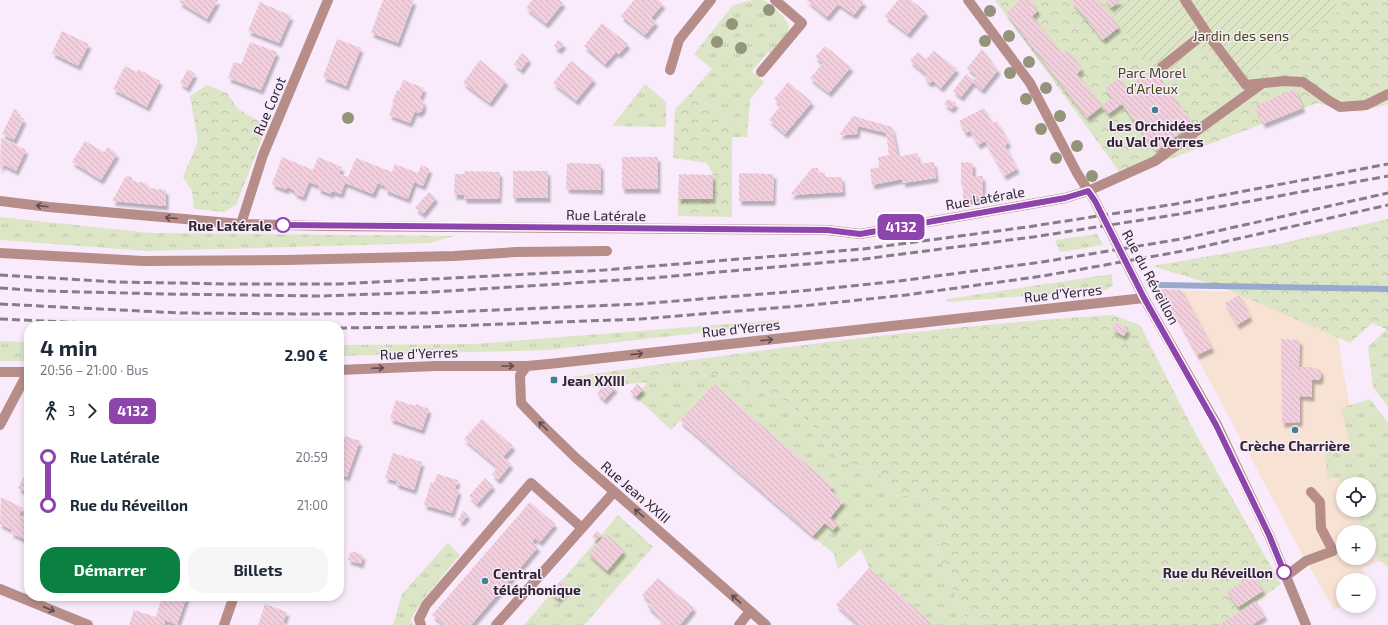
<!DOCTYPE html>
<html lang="fr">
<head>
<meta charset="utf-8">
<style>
	body { margin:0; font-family:"Exo 2",sans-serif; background:#f6f6f7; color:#1f2937; height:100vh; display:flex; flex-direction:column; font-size:15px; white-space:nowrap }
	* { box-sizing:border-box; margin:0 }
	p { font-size:13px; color:#747a83 }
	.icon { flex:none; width:22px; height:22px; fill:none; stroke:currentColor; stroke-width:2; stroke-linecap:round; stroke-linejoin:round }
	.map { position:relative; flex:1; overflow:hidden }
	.side { position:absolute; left:24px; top:321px; width:320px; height:280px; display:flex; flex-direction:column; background:#fff; border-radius:16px; box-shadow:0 2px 6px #0003 }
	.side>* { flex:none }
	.badge { padding:0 8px; border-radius:6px; font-size:14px; line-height:26px }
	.fabs { position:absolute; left:1336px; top:477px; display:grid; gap:8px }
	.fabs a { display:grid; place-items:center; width:40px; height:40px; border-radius:50%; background:#fff; box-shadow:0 2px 6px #0003; font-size:20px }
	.map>.badge { position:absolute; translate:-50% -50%; box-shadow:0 0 0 2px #fff }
	.legs { display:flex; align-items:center; gap:6px; height:44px; padding:0 16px; font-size:13px }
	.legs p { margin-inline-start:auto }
	.head { display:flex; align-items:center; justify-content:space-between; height:68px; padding:0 16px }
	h1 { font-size:22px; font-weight:700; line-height:30px }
	.cta { display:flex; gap:8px; margin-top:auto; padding:8px 16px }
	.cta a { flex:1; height:46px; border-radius:16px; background:#0b8043; color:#fff; font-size:16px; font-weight:700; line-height:46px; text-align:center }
	.cta a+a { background:#f6f6f7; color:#1f2937 }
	ul { padding:0 16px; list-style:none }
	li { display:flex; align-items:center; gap:14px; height:48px; font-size:15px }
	li i { display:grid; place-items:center; width:6px; height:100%; margin:0 5px; background:currentColor }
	li i::after { content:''; width:10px; height:10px; margin:-5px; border:3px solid; border-radius:50%; background:#fff }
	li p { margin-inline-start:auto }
	li:first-child i { background:linear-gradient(#0000 50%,currentColor 0) }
	li:last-child i { background:linear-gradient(currentColor 50%,#0000 0) }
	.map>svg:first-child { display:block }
</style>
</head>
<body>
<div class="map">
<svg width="1388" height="625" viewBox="0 0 1388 625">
	<defs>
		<pattern id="grass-tufts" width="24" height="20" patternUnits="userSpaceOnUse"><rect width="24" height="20" fill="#dce5c6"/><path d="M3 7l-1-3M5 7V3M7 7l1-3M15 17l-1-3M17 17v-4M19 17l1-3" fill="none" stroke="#bdc4ab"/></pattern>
		<pattern id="forest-crowns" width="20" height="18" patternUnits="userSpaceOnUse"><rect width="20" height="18" fill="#dce5c6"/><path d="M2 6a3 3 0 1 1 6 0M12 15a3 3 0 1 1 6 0" fill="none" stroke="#bdc4ab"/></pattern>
		<pattern id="garden-furrows" width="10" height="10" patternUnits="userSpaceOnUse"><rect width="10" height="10" fill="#dce5c6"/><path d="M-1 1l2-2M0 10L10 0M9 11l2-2" fill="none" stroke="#bdc4ab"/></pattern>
		<pattern id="building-back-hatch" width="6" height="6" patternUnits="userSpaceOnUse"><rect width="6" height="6" fill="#f3cfde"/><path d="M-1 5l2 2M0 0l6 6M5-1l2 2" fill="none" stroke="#d1b2bf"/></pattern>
		<filter id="shadow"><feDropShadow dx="2.5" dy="4.5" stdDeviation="1" flood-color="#0004"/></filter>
	</defs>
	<rect width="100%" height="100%" fill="#f9ebfc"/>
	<path fill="#f7e2d4" d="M1161 290 1333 294 1341 359 1361 467 1338 477 1343 487V510H1354L1365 532H1343V558H1369V541L1379 561 1362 568 1367 580H1343V605L1334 610 1301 552Z"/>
	<path fill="url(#grass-tufts)" d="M753 0C756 0 760 0 763 0 770 3 789 20 789 27 789 34 776 49 772 55L768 52 752 71 764 82 750 99 747 137H732V131L717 109 688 96 712 69 694 54 733 5Z
		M645 84 666 102V127L612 126Z
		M0 217 151 233 454 236 430 243 147 251 0 240Z
		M1097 234 1103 245 1060 252 1055 240Z
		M1112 274 1113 285 1106 290 947 302V299Z
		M781 320 777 324 549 350 339 356V345L474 344Z
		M1388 328V407L1373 387 1368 347Z
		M0 341 29 342V361H0Z
		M717 374 787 401 816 429 839 462 879 472 891 495 929 497 947 519 937 551 963 615 991 625H934L869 568 861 549 838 569 834 554 813 536 825 523 837 524 830 518 843 502 830 490 833 487 714 384 671 430 636 397 643 389 646 382Z
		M1370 399 1388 423V566L1379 561 1369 541V532H1365L1354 510H1369V484H1343V487L1338 477 1327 479 1325 443 1351 449 1341 408Z
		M618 515 653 547 584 625H524Z
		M448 543 460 555 422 601 411 619 413 625H393L402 594Z"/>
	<path fill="url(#forest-crowns)" d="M995 0H1388V104L1360 112 1317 103 1123 177Z
		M207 85 227 93 238 109 267 126 236 205 224 212 194 209 192 191 183 177 198 142 190 96Z
		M688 96 717 109 732 131V217L678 216V199H713V175L707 163 673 158 675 109Z
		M1388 219V330L1372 323 1350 343 1321 330 1221 287 1152 266 1274 245Z
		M1113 315 1140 325 1195 433 1281 584 1223 625H991L963 615 937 551 947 519 929 497 891 495 879 472 839 462 816 429 787 401 717 374 594 388 572 377C752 351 932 326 1113 315Z"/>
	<path fill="url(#garden-furrows)" d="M1100 0H1333L1340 10 1233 83 1205 46 1162 78Z"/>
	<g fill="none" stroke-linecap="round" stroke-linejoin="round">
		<path stroke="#97aacc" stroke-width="6" d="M1160 285 1388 289"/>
	</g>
	<path fill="url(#building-back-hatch)" filter="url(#shadow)" d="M181 0H218L207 19 179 2Z
		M383 0H414L398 43 371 33Z
		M532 0H560L563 3 546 24 526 8Z
		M634 0H658L663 4 651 18 656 22 645 35 621 16Z
		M806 0H862L864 2 854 15 838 4 827 17Z
		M898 0H911L926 12 908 34 885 16Z
		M1020 0H1030L1038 11 1032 16 1062 54 1067 50 1082 69 1077 74 1102 106 1087 118 1006 13Z
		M1074 0H1098L1119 27 1103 40 1072 2Z
		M1105 0H1121L1111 8Z
		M260 2 291 16 279 43 248 31Z
		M602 23 628 44 619 54 616 52 605 64 584 46Z
		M62 31 89 44 78 66 52 53Z
		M337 39 361 48 346 86 323 77Z
		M558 40 564 44 559 50 554 46Z
		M250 42 277 52 261 90 228 78 234 62 241 64Z
		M825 46 851 67 829 93 810 78 823 63 815 57Z
		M982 49 998 70 982 90 973 82 961 97 953 91 966 74 974 80 977 76 967 68Z
		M934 51 957 69 941 88 933 81 929 83 925 79 927 75 910 61 918 52 926 59Z
		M522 53 529 59 521 70 514 64Z
		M480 60 506 81 490 103 463 83Z
		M571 61 594 79 576 101 553 83Z
		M125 66 137 72 138 69 160 81 147 107 113 89Z
		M188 69 195 74 187 88 180 83Z
		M1153 69 1193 124 1156 151 1122 104 1108 114 1102 106 1112 98 1105 89 1118 78 1127 88Z
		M403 80 424 88 420 99 423 101 424 105 422 111 418 113 415 111 410 123 389 115 394 103H392L397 90 399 91Z
		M788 82 812 102 785 134 769 120 781 105 774 99Z
		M1295 89 1303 108 1263 124 1255 106Z
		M948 99 956 103 952 109 944 104Z
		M984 108 992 123 997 121 1009 143 1005 145 1017 169 1004 176 985 141 978 145 970 131 965 133 959 121Z
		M14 109 18 111 16 115 24 119 14 140 2 134Z
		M853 116 892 127 898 157 917 153 919 164 934 162 936 178 903 183 902 179 872 185 870 169 879 167 878 157 889 155 886 133 858 126 857 134 839 135Z
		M1 138 26 150 16 171 2 164 0 170Z
		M85 141 104 152 108 147 117 154 101 180 72 162Z
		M282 157 313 170 318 157 342 167 339 174 348 177 356 158 392 172 395 164 418 173 421 165 430 169 423 186 414 182 408 199 385 190 386 187 378 183 373 194 345 183 341 194 332 191 331 194 318 189 319 186 309 182 303 197 294 193 295 191 287 187 286 190 272 184Z
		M622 157H658V189H622Z
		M961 162 973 163V176H983V197L963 201V186H961Z
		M567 163 601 164V190L566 189Z
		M812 168H818L819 173H825V177H842L843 192 790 195Z
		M465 171 500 172 499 199H464V195H454L455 174H464Z
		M513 171H548V198H513Z
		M739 173 774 174 773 201H739Z
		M679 174 713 175V199H678Z
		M126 176 132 177V181L145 183 149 186V188L166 190V206L112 201Z
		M429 192 436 198 423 214 415 208Z
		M1161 289 1181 290 1212 348 1197 355Z
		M1239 295 1250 317 1237 325 1225 303Z
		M1116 323 1128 329 1124 336 1112 330Z
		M1281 339 1300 340 1299 367H1312V368L1319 369 1321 371V378L1319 380H1312V397L1300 396V422L1282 423Z
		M607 380 615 388 604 400 597 393Z
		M637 384 643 389 636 397 630 392Z
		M714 384 833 487 830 490 843 502 830 518 838 524 833 530 825 523 813 536 681 422 680 420Z
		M396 400 415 406 416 404 429 409 422 430 390 419Z
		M482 419 513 446 503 457 511 464 498 480 492 474 496 470 494 468 496 466 464 439Z
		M345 436 360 441 347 477 339 474V453Z
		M393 453 422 462 414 490 396 484V481L385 478Z
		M29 467V493L18 488Z
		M437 474 458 480 455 489 459 490 452 513 424 505 431 482 434 483Z
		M485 478 493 486 477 504 469 496Z
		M1 497 23 508 19 515 29 520V534L26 540 11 533 12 530 0 524Z
		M530 502 555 524 540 542 535 538 532 542 538 547 471 625H444L432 615Z
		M463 511 468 515 462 522 458 520Z
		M597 531 601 535 596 540 592 537Z
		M606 534 624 551 607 571 588 554Z
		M351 551 363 555 361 564 348 560Z
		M869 568 934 625H859L836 605Z
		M1254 575 1263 591 1238 607 1227 592Z
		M658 578 694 608 680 625H661L660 624 663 620 647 606 651 603 642 595Z
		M561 580 569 587 558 599 551 593Z
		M162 596H187L177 625 165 620 164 625H129L134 610 156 617Z
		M1256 601 1265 616 1252 625H1219Z
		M265 604 287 612 283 623 288 625H258Z"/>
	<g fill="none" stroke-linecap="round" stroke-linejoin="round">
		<path stroke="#b78d89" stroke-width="10" d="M1185 0 1206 32 1246 85 1284 81 1303 82 1328 100 1340 107 1366 105 1388 94
			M1162 67 1206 32
			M761 72 802 23 775 0
			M1088 191 1155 161 1263 83
			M0 253 143 261 287 260 454 256 516 252 607 251
			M1286 576 1306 561 1333 551 1321 528 1320 502 1311 492
			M421 625 419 619 426 605 531 483 582 528
			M496 625 614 492
			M739 625 750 611"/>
		<path stroke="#b78d89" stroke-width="10" d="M968 0 1030 83 1077 173 1095 201 1144 298 1217 425 1269 535 1306 625
			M670 70 679 40 711 0
			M0 201 49 207 241 224 325 226 827 230 860 234 1065 198 1088 191
			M241 224 263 155 328 0
			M527 366 520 375 521 403 542 425 576 458 766 625
			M339 370 436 366H527L549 364 1144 298
			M0 372H29
			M0 425 28 372
			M0 589 88 625
			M224 625 234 596"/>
		<path stroke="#877d8a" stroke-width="3" stroke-dasharray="8 4" stroke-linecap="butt" d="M0 275 117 282 229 284H338L605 270 863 249 1027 227 1176 204 1388 164
			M0 288 43 291 166 294 321 296 432 292 652 278 864 259 1033 237 1180 214 1388 176
			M0 304 181 313 306 314 425 313 639 304 812 290 899 281 1042 262 1181 239 1388 193
			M0 319 151 326
			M339 328 423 327 641 319 811 305 906 295 1043 276 1183 251 1388 205"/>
	</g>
	<g fill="#93947a">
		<circle cx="769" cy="10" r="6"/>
		<circle cx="990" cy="11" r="6"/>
		<circle cx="732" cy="24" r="6"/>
		<circle cx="1009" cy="36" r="6"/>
		<circle cx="985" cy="41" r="6"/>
		<circle cx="717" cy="42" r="6"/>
		<circle cx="741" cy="48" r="6"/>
		<circle cx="1029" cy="62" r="6"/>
		<circle cx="1010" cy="73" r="6"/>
		<circle cx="1046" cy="88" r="6"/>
		<circle cx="1026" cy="99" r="6"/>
		<circle cx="1060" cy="116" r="6"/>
		<circle cx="348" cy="118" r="6"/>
		<circle cx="1041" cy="129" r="6"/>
		<circle cx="1077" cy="146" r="6"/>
		<circle cx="1056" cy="158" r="6"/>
		<circle cx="1092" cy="176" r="6"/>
	</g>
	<defs><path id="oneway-shaft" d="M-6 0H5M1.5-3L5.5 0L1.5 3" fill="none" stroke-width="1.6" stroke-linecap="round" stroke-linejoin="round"/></defs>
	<g stroke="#5f4b50">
		<use href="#oneway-shaft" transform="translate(42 206) rotate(-173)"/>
		<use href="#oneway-shaft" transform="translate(171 218) rotate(-175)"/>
		<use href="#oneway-shaft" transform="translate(767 340) rotate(-6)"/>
		<use href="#oneway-shaft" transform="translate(637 354) rotate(-6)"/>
		<use href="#oneway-shaft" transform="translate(508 366)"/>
		<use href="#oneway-shaft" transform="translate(378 368) rotate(-2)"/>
		<use href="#oneway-shaft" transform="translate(543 426) rotate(-135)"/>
		<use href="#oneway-shaft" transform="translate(639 513) rotate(-139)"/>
		<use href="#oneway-shaft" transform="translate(736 599) rotate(-139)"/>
		<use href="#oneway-shaft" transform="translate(49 609) rotate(23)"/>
	</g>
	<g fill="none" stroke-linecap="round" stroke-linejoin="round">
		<defs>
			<path id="line-1" d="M283 225 827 230 860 234 1065 198 1088 191 1095 201 1144 298 1216 425 1269 535 1284 572"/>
		</defs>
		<use href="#line-1" stroke="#fff" stroke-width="9"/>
		<use href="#line-1" stroke="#8e44ad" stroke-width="6"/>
	</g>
	<g fill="#418194" stroke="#f9ebfc" stroke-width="1.5">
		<circle cx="1155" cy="110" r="4"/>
		<rect x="550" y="376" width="8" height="8" rx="2"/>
		<circle cx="1295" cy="430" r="4"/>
		<circle cx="485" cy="581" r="4"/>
	</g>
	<g fill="#fff" stroke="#8e44ad" stroke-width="2">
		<circle cx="283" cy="225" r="7"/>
		<circle cx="1284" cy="572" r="7"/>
	</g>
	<g text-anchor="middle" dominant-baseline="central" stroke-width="3" stroke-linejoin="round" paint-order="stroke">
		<g font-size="14" fill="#404d10" stroke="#f9ebfc">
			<text x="1241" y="35">Jardin des sens</text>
			<text x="1152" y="72">Parc Morel<tspan x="1152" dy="16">d’Arleux</tspan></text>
		</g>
		<g font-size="14" fill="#2f2731" stroke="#f9ebfc">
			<text transform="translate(269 106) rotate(-67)">Rue Corot</text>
			<text transform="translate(985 198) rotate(-10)">Rue Latérale</text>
			<text transform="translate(606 215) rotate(1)">Rue Latérale</text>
			<text transform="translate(1151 277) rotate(62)">Rue du Réveillon</text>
			<text transform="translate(1063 293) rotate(-6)">Rue d'Yerres</text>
			<text transform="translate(741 328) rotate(-6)">Rue d'Yerres</text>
			<text transform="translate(419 353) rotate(-2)">Rue d'Yerres</text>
			<text transform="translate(636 492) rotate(41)">Rue Jean XXIII</text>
		</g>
		<g font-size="14" font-weight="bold" fill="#2f2731" stroke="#f9ebfc">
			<text x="1155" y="125">Les Orchidées<tspan x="1155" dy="16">du Val d'Yerres</tspan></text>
			<text x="562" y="380" text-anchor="start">Jean XXIII</text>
			<text x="1295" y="445">Crèche Charrière</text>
			<text x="493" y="573" text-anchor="start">Central<tspan x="493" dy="16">téléphonique</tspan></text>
		</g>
		<g font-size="14" font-weight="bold" fill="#2f2731" stroke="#f9ebfc" text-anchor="end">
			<text x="272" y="225">Rue Latérale</text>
			<text x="1273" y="572">Rue du Réveillon</text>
		</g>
	</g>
</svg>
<div class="fabs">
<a><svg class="icon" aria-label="locate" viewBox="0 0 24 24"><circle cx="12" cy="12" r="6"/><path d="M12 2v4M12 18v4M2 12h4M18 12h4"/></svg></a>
<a>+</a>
<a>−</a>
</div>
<b class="badge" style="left:901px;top:227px;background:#8e44ad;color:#fff">4132</b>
<section class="side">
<div class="head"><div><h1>4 min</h1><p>20:56 – 21:00 · Bus</p></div><b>2.90 €</b></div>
<div class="legs"><svg class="icon" aria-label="walk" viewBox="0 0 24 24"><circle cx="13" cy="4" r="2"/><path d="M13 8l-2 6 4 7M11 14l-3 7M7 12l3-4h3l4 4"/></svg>3<svg class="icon" aria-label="forward" viewBox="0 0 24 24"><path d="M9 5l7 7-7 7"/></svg><b class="badge" style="background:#8e44ad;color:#fff">4132</b></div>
<ul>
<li><i style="color:#8e44ad"></i><b>Rue Latérale</b><p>20:59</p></li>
<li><i style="color:#8e44ad"></i><b>Rue du Réveillon</b><p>21:00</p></li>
</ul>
<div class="cta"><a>Démarrer</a><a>Billets</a></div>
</section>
</div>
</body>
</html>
